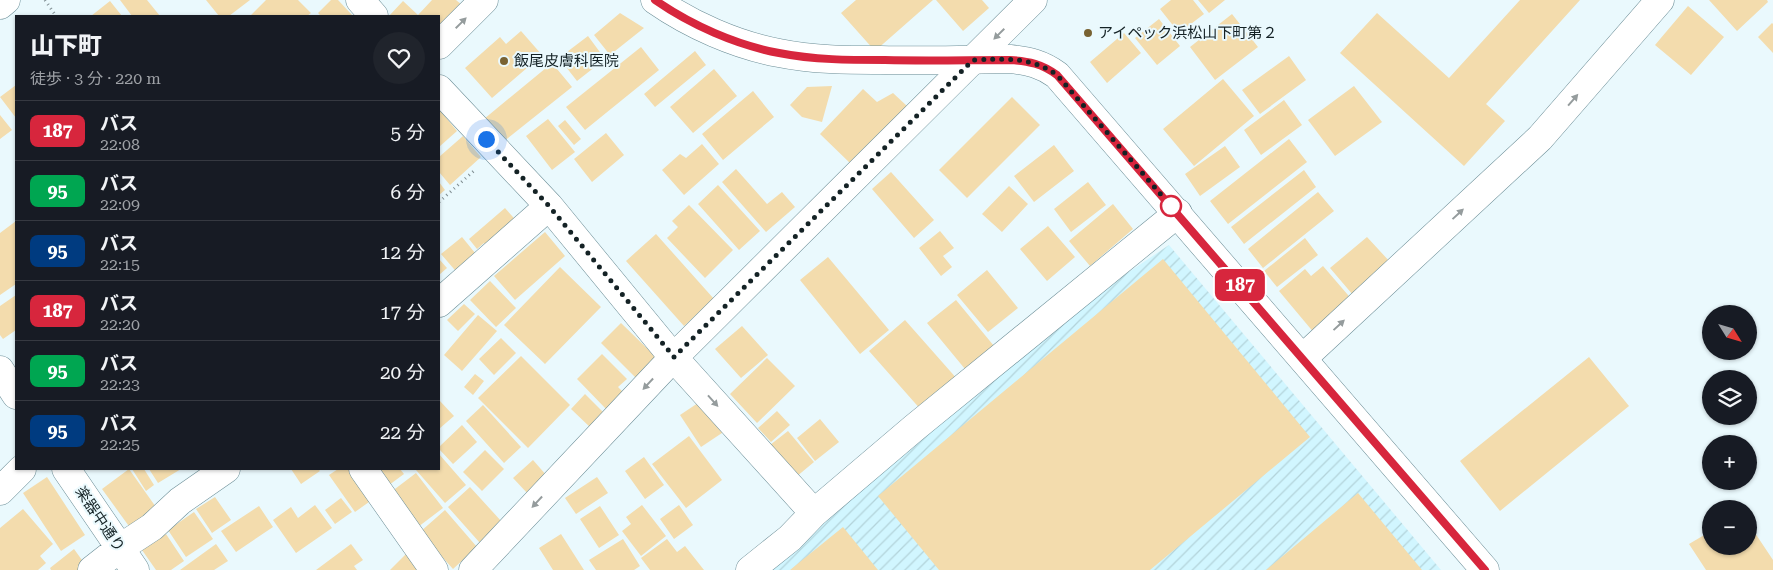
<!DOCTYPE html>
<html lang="ja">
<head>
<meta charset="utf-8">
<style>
	body { margin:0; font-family:"Roboto Serif","Noto Sans JP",serif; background:#20242c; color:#f1f3f6; height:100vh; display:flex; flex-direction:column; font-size:19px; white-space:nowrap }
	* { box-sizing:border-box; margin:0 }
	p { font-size:16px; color:#9ea1a6 }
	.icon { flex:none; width:28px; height:28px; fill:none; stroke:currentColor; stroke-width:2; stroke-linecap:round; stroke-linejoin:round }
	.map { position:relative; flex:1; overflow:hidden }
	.sheet { position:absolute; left:15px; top:15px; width:425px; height:455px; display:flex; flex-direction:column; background:#171b24; border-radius:0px; box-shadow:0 1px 4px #0004 }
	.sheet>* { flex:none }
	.badge { padding:0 10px; border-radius:8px; font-size:18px; line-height:32px }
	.needle { width:32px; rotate:127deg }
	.fabs { position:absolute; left:1702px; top:305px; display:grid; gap:10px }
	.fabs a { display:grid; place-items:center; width:55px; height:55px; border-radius:50%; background:#171b24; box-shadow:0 1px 4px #0004; font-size:25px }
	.you { position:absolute; width:25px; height:25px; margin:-12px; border:4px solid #fff; border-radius:50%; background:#1a73e8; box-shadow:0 0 0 8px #1a73e833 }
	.map>.badge { position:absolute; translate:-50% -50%; box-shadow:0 0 0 2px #fff }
	.round { display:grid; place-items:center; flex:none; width:52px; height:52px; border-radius:26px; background:#20242c }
	.overview { display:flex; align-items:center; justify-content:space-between; height:85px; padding:0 15px }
	h1 { font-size:24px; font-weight:800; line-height:38px }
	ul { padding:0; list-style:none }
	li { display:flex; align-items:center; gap:15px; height:60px; padding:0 15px; border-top:1px solid #363941 }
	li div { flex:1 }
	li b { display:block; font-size:19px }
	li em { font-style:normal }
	li .badge { min-width:55px; font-weight:700; text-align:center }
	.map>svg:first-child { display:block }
</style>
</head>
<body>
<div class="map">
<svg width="1773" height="570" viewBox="0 0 1773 570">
	<defs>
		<pattern id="industrial-furrows" width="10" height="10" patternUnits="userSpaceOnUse" patternTransform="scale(1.25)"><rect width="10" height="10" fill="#d1f6ff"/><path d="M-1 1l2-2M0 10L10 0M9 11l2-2" fill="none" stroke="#b3d3da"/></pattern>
	</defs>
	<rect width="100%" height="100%" fill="#eaf9fd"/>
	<path fill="url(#industrial-furrows)" d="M1169 245 1441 570H771L827 515 1114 282Z"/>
	<path fill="#f3dcad" d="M120 0H147L160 16H132Z
		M206 0H250L229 16H219Z
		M266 0H298L311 13 307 16H250Z
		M331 0H338L353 16H321L318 13Z
		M432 0H456L462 5 439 30V16H389L403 1 418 15Z
		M856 0H933L875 51 841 13Z
		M936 0H982L989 8 963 31Z
		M1171 0H1193L1204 14 1179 33 1160 9Z
		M1198 0H1225L1209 13Z
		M1520 0H1580L1486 104 1505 121 1464 166 1340 53 1377 13 1449 78Z
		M1709 0H1767L1768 2 1737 31Z
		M110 1 122 16H91Z
		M1688 6 1724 37 1691 75 1655 45Z
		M620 13 644 28 610 55 594 35Z
		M1232 14 1258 47 1215 80 1190 47Z
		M1159 19 1180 46 1157 65 1135 38Z
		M1772 23 1773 24V53L1758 37Z
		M521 31 542 55 492 98 465 68 500 37 506 44Z
		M1124 33 1141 53 1107 83 1090 62Z
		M588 36 605 59 577 81 559 58Z
		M641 47 659 70 585 130 566 107Z
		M695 51 706 65 655 107 644 94Z
		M1289 56 1306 80 1260 114 1242 90Z
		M552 63 572 87 503 142 484 119Z
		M714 69 737 96 693 133 670 107Z
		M1223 79 1254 116 1194 166 1163 129Z
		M16 85V118L0 97Z
		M832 86 822 122 802 117 790 105 807 87Z
		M1354 86 1382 122 1335 156 1308 120Z
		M863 89 877 102 893 93 907 106 852 165 820 134Z
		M753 91 774 117 723 160 702 134Z
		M1012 97 1040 125 967 198 939 170Z
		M1284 100 1302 125 1261 155 1244 130Z
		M439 109 457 131 439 147Z
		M0 115 12 130 0 139Z
		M548 119 575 152 552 170 526 136Z
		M565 120 581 139 574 145 558 126Z
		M606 133 624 155 592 182 574 159Z
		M463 136 481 157 450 185 439 172V157Z
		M1289 139 1307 162 1228 224 1210 201Z
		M702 144 719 164 684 195 662 170 680 154 686 158Z
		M1054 145 1074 171 1034 202 1014 176Z
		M1225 146 1240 167 1200 196 1185 174Z
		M736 169 767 204 782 192 795 207 766 232 722 182Z
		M1304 170 1316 187 1244 244 1231 227Z
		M891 172 934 220 914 238 872 189Z
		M439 182 445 190 439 195Z
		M1088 182 1106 205 1071 232 1054 209Z
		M718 185 760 231 739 250 698 204Z
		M1009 186 1028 204 1002 232 982 214Z
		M1318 192 1334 211 1263 268 1248 249Z
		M1113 204 1133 229 1090 266 1069 241Z
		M689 205 733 250 705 278 667 238 678 227 672 221Z
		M505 208 521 226 491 252 484 243 477 249 469 239Z
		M16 221V284L0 295V233Z
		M1048 226 1075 257 1047 281 1020 249Z
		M940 231 954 248 943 256 952 267 941 276 919 248Z
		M545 232 565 256 515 300 494 276Z
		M656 234 714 299 684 326 626 261Z
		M462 237 480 259 460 276 441 254Z
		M1367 237 1391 263 1353 295 1330 268Z
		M1305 238 1318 255 1277 287 1264 271Z
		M828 257 889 330 860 354 800 280Z
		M439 259 447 268 439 275Z
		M1163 259 1310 437 1150 570H939L878 496Z
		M1323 266 1354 302 1315 334 1279 291 1305 269 1311 276Z
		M560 267 601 307 545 364 504 325Z
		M987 270 1018 308 988 332 957 295Z
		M490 281 516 308 496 327 470 300Z
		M16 295V330L3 339 0 335V306Z
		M956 300 994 346 965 369 927 323Z
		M464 304 475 314 458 331 447 320Z
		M478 315 497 331 462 371 444 355Z
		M905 320 958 380 922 411 869 351Z
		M621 323 659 360 639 381 601 343Z
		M742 326 768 355 741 378 715 349Z
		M501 338 516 353 494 375 479 359Z
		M602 354 627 379 618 387 624 393 607 410 577 379Z
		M521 356 570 405 528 448 478 398Z
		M1589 357 1629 406 1500 511 1460 461Z
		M767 358 795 386 757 423 730 394Z
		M475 374 484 381 473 395 464 387Z
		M585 394 607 416 593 430 571 409Z
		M704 399 725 431 701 447 680 415Z
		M439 400 454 416 439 429Z
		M483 405 521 447 504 463 466 421Z
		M777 411 790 425 771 442 758 428Z
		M820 419 839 442 815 461 797 438Z
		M462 425 477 442 453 464 439 449V447Z
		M788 431 814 462 796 477 770 445Z
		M689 436 722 480 686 508 652 464Z
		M485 450 504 469 482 491 463 472Z
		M439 454 466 485 445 503 416 470 439 469Z
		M644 457 664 485 645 499 625 471Z
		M533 460 547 476 528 494 513 478Z
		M129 469 158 510 131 529 102 489Z
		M132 469H144L154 485 146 491Z
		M149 469H181L158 483Z
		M291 469H318L320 471 301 484Z
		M338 469H355L376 497 355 512 329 475Z
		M370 469H400L404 474 385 488Z
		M416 473 443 508 418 527 391 492Z
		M47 477 85 535 61 551 23 493Z
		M597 477 608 493 576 514 565 498Z
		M470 487 502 522 480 543 448 507Z
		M1358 493 1422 570H1266Z
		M215 497 231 520 212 533 196 509Z
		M341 498 352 512 335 524 325 510Z
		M315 505 332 528 296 553 273 520 291 507 298 518Z
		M642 505 666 536 641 556 622 531 631 524 626 517Z
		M679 505 693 525 674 539 660 519Z
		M259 506 273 527 236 552 221 531Z
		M600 506 619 535 599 548 580 519Z
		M23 509 53 544 40 556 46 563 38 570H0V528Z
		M445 510 477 547 453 569 420 532Z
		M194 512 213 539 186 557 168 530Z
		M843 527 878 570H790Z
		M1751 527 1773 560V570H1706L1689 544 1711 531V546H1749V529Z
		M166 534 184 561 171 570H156L142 550Z
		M561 534 584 570H553L539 548Z
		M623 539 640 566 634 570H596L589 560Z
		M667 539 677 552 685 546 704 570H650L641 558Z
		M216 544 228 561 214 570H180Z
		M351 544 363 560 354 566 357 570H316Z
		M74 549 87 567 82 570H51L50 568Z
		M408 552 425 570H390Z"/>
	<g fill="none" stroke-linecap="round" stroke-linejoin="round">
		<defs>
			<path id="street" d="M360 0 374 16
				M0 5 6 0
				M439 45 484 0
				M439 89 549 206 673 357 814 513
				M439 303 549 206
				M1303 358 1540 138 1660 0
				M0 370 16 395
				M66 469 135 570
				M363 469 434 570
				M0 491 22 469
				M92 570 120 548 152 527 180 501 226 469
				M473 570 671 360 1033 0
				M750 570 790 538 814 513 914 428 1178 213"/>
			<path id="secondary" d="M655 0C691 25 736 45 779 53 813 60 847 60 881 60 924 61 967 60 1010 59 1029 61 1042 64 1057 75L1485 570"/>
		</defs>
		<use href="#street" stroke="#6b8d96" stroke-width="29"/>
		<use href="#secondary" stroke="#6b8d96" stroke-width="29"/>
		<path stroke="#7f8d91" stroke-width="3" stroke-dasharray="1 4" stroke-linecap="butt" d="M45 0 56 16
			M439 202 476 169"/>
		<use href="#street" stroke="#fff" stroke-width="28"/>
		<use href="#secondary" stroke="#fff" stroke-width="28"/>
	</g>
	<defs><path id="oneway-solid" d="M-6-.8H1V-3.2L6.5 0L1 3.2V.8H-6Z" transform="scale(1.25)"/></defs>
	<g fill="#959c9d">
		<use href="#oneway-solid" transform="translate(461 23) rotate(-45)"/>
		<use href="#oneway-solid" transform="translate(999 34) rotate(135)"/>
		<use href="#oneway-solid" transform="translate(1573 100) rotate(-49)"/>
		<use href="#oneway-solid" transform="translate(1458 214) rotate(-43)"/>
		<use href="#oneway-solid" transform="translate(1339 325) rotate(-43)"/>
		<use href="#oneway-solid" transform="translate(648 384) rotate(133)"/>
		<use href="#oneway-solid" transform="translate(713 401) rotate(48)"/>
		<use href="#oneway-solid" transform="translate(537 502) rotate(133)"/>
	</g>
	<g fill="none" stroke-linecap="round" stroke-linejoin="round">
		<defs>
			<path id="line" d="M655 0C691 25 736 45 779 53 814 60 850 60 885 60 927 61 969 60 1010 60 1029 61 1042 64 1057 75L1485 570"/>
		</defs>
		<use href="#line" stroke="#fff" stroke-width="11"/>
		<use href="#line" stroke="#d7263d" stroke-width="8"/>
		<path stroke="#142225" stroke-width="5" stroke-dasharray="0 9" d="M486 139 549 206 674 357 973 60C1005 59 1030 56 1057 75L1171 206"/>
	</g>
	<g fill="#786232" stroke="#eaf9fd" stroke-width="2">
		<circle cx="1088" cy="33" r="5"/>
		<circle cx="504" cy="61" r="5"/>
	</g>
	<circle fill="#fff" stroke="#d7263d" stroke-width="2.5" cx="1171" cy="206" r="10"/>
	<g text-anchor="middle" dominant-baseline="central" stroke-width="4" stroke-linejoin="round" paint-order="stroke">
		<g font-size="15" fill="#142225" stroke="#eaf9fd" text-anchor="start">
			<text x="1098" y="33">アイペック浜松山下町第２</text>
			<text x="514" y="61">飯尾皮膚科医院</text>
		</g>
		<g font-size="15" fill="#142225" stroke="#eaf9fd">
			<text transform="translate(100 519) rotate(56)">楽器中通り</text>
		</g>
	</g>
</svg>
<div class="fabs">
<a><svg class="needle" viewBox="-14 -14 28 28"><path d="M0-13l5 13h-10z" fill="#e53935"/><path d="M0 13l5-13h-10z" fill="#9ea1a6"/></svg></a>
<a><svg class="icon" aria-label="layers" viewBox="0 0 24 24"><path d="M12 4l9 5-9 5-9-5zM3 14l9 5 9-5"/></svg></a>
<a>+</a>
<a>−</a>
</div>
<div class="you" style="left:486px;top:139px"></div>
<b class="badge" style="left:1240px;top:285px;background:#d7263d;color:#fff">187</b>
<section class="sheet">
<div class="overview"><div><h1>山下町</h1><p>徒歩 · 3 分 · 220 m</p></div><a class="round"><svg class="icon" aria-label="heart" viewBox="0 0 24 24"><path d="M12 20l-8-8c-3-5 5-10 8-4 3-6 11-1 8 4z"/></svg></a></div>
<ul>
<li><span class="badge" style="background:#d7263d;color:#fff">187</span><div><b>バス</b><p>22:08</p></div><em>5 分</em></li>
<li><span class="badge" style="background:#00a651;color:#fff">95</span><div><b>バス</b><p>22:09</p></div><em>6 分</em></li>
<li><span class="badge" style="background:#003b80;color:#fff">95</span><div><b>バス</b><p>22:15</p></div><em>12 分</em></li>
<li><span class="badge" style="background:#d7263d;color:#fff">187</span><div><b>バス</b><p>22:20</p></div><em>17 分</em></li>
<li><span class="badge" style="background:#00a651;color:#fff">95</span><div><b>バス</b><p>22:23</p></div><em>20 分</em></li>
<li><span class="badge" style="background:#003b80;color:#fff">95</span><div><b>バス</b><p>22:25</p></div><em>22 分</em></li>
</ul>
</section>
</div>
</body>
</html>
